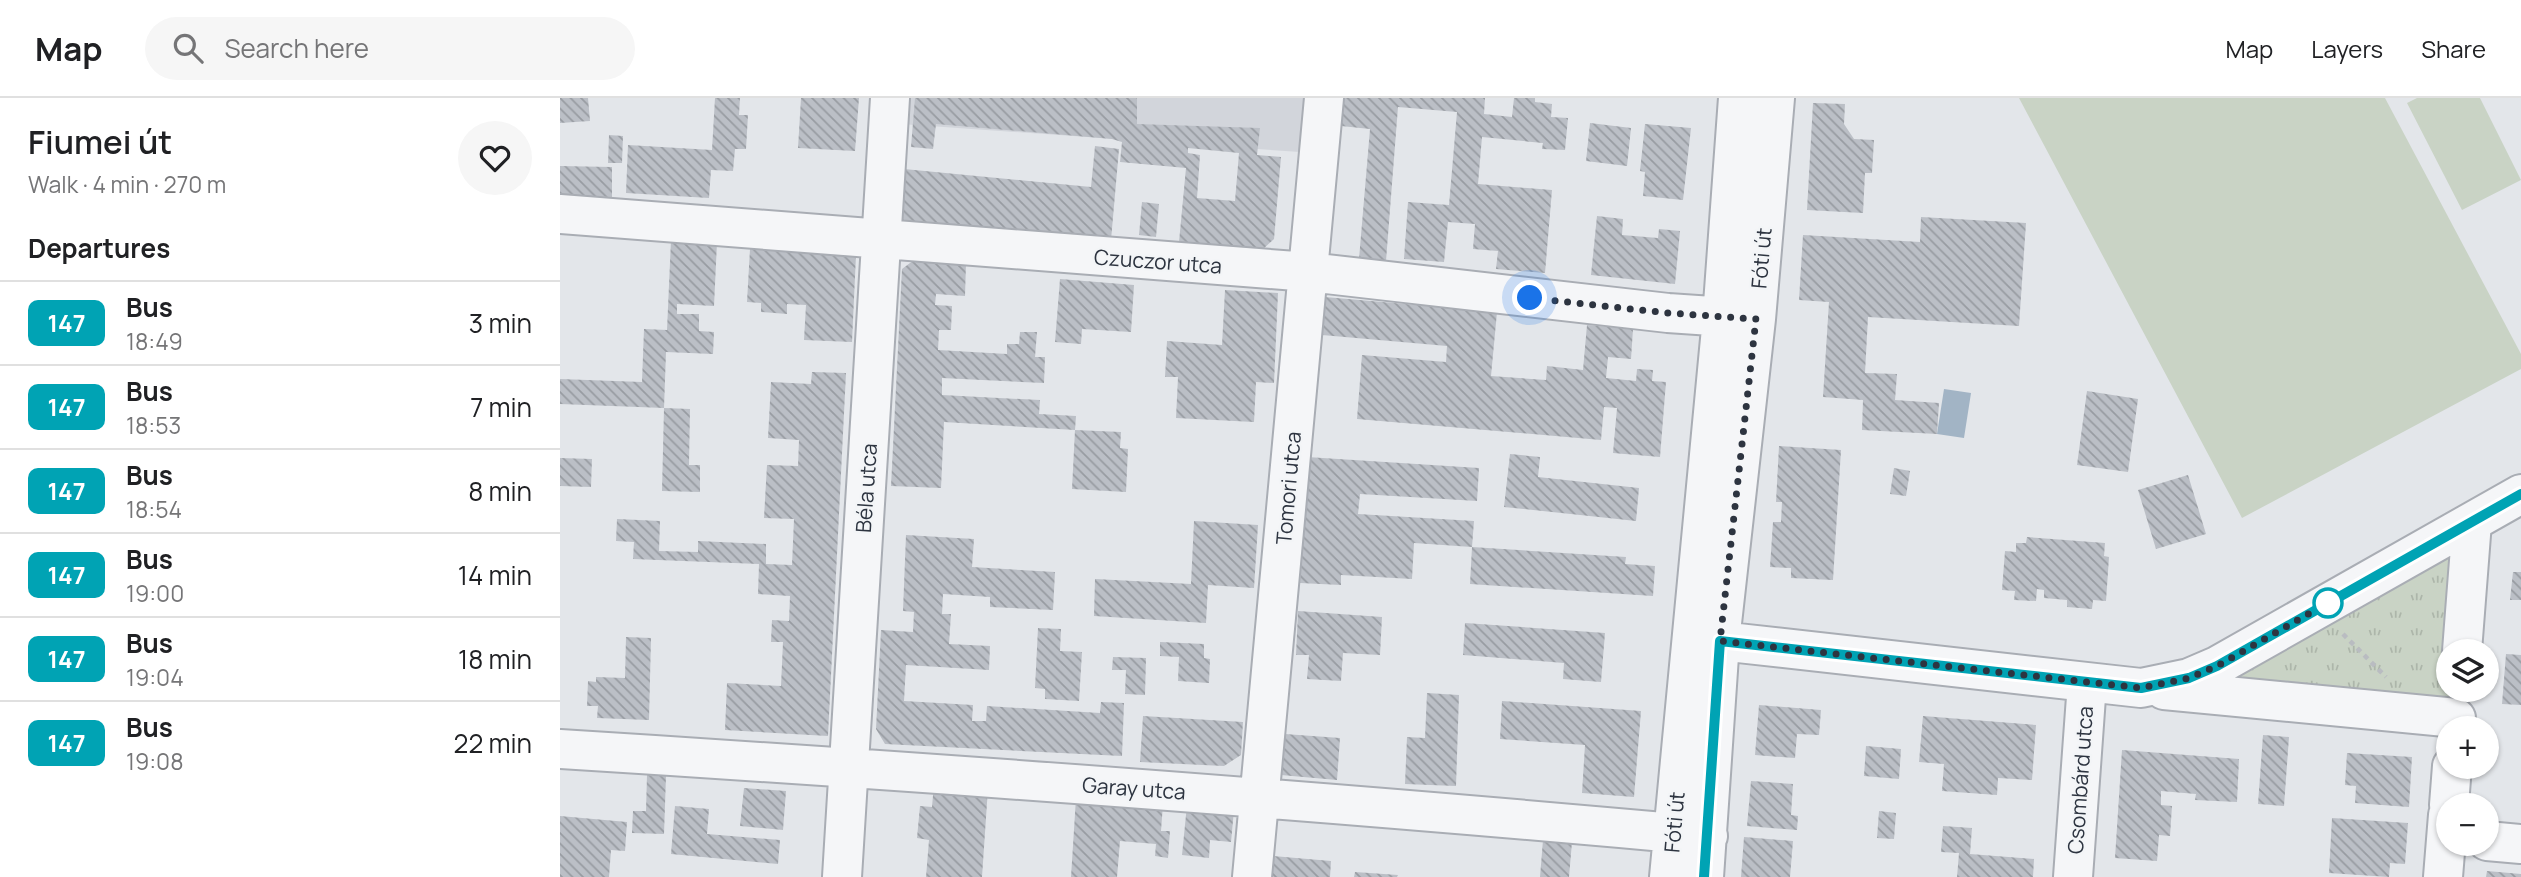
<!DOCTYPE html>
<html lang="en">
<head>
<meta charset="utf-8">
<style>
	body { margin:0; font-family:Manrope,sans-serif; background:#f6f6f6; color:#202124; height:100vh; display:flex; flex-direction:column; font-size:26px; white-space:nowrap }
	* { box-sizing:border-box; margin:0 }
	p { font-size:23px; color:#757577 }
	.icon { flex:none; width:38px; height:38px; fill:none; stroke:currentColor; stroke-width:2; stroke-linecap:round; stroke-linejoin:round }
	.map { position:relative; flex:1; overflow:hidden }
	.details { display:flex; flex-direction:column; background:#fff; width:560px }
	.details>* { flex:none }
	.badge { padding:0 14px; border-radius:10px; font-size:24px; line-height:46px }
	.controls { position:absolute; left:1876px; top:541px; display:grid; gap:14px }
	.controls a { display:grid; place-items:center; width:63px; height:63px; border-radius:50%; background:#fff; box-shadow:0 2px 5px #0004; font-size:35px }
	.you { position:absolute; width:35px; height:35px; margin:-18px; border:5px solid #fff; border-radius:50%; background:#1a73e8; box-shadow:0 0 0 10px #1a73e833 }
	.map>.badge { position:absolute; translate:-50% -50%; box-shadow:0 0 0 4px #fff }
	h2 { padding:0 28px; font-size:26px; line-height:63px }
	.round { display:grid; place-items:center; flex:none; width:74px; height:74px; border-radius:37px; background:#f6f6f6 }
	.head { display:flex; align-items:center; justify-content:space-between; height:119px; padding:0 28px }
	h1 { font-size:33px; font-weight:600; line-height:52px }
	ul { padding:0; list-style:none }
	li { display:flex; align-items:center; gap:21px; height:84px; padding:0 28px; border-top:2px solid #e0e0e0 }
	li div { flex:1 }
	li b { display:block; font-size:26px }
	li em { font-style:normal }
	li .badge { min-width:77px; font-weight:700; text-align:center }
	header { display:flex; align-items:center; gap:42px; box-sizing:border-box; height:98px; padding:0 35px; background:#fff; border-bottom:2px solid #e0e0e0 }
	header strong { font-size:33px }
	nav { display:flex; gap:38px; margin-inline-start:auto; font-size:24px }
	.search { width:490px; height:63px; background:#f6f6f6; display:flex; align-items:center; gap:18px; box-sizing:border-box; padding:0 24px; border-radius:38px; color:#757577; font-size:26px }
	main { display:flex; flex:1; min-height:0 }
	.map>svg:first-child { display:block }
</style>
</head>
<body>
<header>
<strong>Map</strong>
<div class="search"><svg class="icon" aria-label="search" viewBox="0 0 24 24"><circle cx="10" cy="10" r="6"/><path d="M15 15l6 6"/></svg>Search here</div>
<nav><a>Map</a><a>Layers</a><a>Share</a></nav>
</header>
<main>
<section class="details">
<div class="head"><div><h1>Fiumei út</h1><p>Walk · 4 min · 270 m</p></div><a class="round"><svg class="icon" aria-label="heart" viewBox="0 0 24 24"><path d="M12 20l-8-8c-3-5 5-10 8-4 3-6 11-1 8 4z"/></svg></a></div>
<h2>Departures</h2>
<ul>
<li><span class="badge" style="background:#00a3b4;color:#fff">147</span><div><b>Bus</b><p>18:49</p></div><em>3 min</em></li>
<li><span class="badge" style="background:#00a3b4;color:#fff">147</span><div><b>Bus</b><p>18:53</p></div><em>7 min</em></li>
<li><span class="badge" style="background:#00a3b4;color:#fff">147</span><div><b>Bus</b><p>18:54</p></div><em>8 min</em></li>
<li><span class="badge" style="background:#00a3b4;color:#fff">147</span><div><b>Bus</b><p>19:00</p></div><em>14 min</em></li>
<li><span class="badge" style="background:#00a3b4;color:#fff">147</span><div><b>Bus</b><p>19:04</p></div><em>18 min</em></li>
<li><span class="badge" style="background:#00a3b4;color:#fff">147</span><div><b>Bus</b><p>19:08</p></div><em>22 min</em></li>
</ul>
</section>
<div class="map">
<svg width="1961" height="779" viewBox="0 0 1961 779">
	<defs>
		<pattern id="park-tufts" width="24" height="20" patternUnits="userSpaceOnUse" patternTransform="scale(1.75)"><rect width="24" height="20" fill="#c9d3c5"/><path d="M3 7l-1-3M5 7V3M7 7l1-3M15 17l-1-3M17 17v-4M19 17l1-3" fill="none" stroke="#adb6aa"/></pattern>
		<pattern id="building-back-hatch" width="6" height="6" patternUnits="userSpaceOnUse" patternTransform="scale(1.75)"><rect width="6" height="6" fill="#bbbfc6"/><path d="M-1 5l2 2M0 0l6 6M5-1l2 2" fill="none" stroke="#989ca2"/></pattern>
	</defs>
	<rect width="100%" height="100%" fill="#e3e6ea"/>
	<path fill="#d2d5db" d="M314 0H748L740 54 313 24Z"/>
	<path fill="#c9d3c5" d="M1459 0H1825L1961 256V271L1682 420Z
		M1857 0H1920L1961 82 1902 112 1847 5Z"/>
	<path fill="url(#park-tufts)" d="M1912 424 1888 553V592H1899L1896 620 1673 599 1657 568Z"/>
	<path fill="#a2b4c5" d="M1384 291 1411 295 1404 340 1377 336Z"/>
	<path fill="url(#building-back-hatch)" fill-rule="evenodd" d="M0 0H28L30 23 0 25Z
		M155 0H180L179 17H188L186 51H175L173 73 151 72 149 100 66 95 68 47 152 52Z
		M241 0H299L295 53 238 50Z
		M355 0H577V26L700 30 697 57 721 59 714 141 702 152 619 144 626 70 560 64 562 44 552 41 376 26 373 51 351 49ZM628 50 679 55 675 103 637 100 640 57 628 55Z
		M783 0H925L924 16 952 19 954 0H975V4L992 6 991 19 1008 20 1005 52 982 51 983 45 922 39 918 86 992 92 985 175 936 171 938 153 913 151 915 126 888 124 884 164 844 161 848 104 889 107 897 14 838 9 826 163 799 161 810 31 781 28Z
		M1253 5 1285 6 1284 26 1294 41 1314 42 1312 75H1305L1303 115 1247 112Z
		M1030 25 1071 30 1067 68 1026 63Z
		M1085 26 1131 30 1123 102 1083 98 1085 74 1080 73Z
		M49 37 63 38 62 65H48Z
		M535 48 559 51 551 142 339 122 344 71 531 89Z
		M0 68 52 69V99L0 98Z
		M582 104 599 106 596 139 579 137Z
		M1037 118 1063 121 1062 137 1098 140 1099 131 1120 133 1115 186 1031 177Z
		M1361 119 1466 125 1459 228 1308 219 1305 275 1337 276 1335 302 1379 305 1377 336 1302 332 1303 302 1263 299 1269 204 1239 202 1243 137 1360 144Z
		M111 142 157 144 154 208 117 206V216H139V233L154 234 153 256 106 254 104 310 130 311 129 367H140V394L102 393 104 310 0 306V281L82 284 84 231 107 232Z
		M190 151 296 157 292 244 244 242 246 207 227 206V216L201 214V205L187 204Z
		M354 162 406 165 405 198 376 196 375 207 392 208 391 232H379L378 252 447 256V246H459L460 234H477L475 259H485L484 285 382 280V297L480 302 479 316 516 318 515 332 384 324 381 390 331 388 342 171Z
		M500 181 574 187 571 234 522 231 521 246 495 244Z
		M665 192 718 195 714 285 696 284 694 324 616 320 618 279H605L607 243 662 247Z
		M765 199 937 214 931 278 986 282 987 268 1023 272 1027 227 1073 231 1071 261 1048 259 1046 280 1076 283 1077 271 1093 272 1092 283 1106 284 1100 359 1053 355 1057 310 1044 309 1041 342 797 321 802 257 886 264 887 248 762 237Z
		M252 274 286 275 268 638 165 632 167 585 221 588 223 544H211L212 522 229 523 230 498 198 496 199 466 73 461 74 444 56 443 57 421 100 423 99 453 138 454V443L206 446V466L232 467 234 421 204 420 207 367 238 368 239 342 208 340 211 284 251 286Z
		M1527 293 1578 301 1568 374 1517 367Z
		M515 332 561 334 560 350 568 351 566 394 512 391Z
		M1219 348 1281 352 1273 482 1231 480V470L1210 469 1213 424H1221L1222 404H1216Z
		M950 356 980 359 978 379 1079 390 1076 423 944 409Z
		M747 359 919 370 917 403 800 396 798 416 914 423 912 449 854 445 852 481 781 477V487L740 485Z
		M0 360 32 361 31 389 0 388Z
		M1334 370 1350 373 1346 398 1330 396Z
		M1628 377 1646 436 1596 451 1578 392Z
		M634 423 698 427 694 490 648 487 646 525 534 518 535 481 631 486Z
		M346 437 414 441 412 469 495 474 493 512 430 509V499L383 496 382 516H391L389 546 430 548 429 572 346 567 344 603 413 607 412 623H426L427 608 540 615 541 604 564 605 562 658 325 646 316 631 321 532 353 534 354 514 343 513Z
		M1467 439 1545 445 1544 458 1549 459 1546 503 1533 502 1532 511 1507 509V502L1484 500V492L1477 491 1476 503 1454 502 1455 493 1442 492 1445 453 1456 454V445H1466Z
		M912 449 1066 459 1065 466 1095 468 1093 498 910 486Z
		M1953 474H1961V502H1950Z
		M738 513 822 519 820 557 783 555 781 583 747 581 749 557H736Z
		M905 525 1045 535 1041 584 1003 581 1004 565 903 557Z
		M478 530 501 531 500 553 522 554 519 603 485 601V591L475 590Z
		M66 539 91 540 89 622 37 620 38 608H27L28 583 36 584V579L65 580Z
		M600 544 644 546V560L650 561 649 585 618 583 619 559 600 558Z
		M1946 556 1961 557V607L1942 606Z
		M553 559 586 560 585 597 565 596 566 572H552Z
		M867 595 899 597 896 688 845 686 847 639 865 640Z
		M942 603 1081 613 1074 699 1022 695 1025 647 940 641Z
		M1199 607 1261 612 1259 637 1237 636 1235 660 1195 657Z
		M583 618 683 624 681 657 664 668 580 664Z
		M1363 618 1476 627 1472 682 1438 680 1437 697 1382 693 1384 666 1359 664Z
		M725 636 780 640 777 682 721 677Z
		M1703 637 1729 639 1724 708 1698 706Z
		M1306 648 1341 651 1339 681 1304 678Z
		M1562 652 1679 661 1677 704 1635 702 1636 696 1601 693V707L1612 708 1610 738 1599 737 1597 763 1555 760Z
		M1787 655 1852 659 1849 709 1795 705 1796 688 1785 687Z
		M87 677 106 678 104 736 72 735 73 713H86Z
		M1191 683 1233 686 1231 717 1238 718 1237 732 1187 728Z
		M374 686 428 690 422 779H366L369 742 357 740 360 708 372 709Z
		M184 690 226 693 223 732 180 728Z
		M516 700 603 706 601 733H610L608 760 595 758 596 746 560 743 557 779H511Z
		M627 707 674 712 671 744 650 742 649 760 622 757Z
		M115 708 149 711 147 736 220 742 218 766 111 756Z
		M1319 713 1336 715 1334 741 1317 740Z
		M0 718 67 724 65 753 51 752 49 779H0Z
		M1772 720 1848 725 1845 766 1830 765 1829 779 1769 775Z
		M1383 728 1412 730 1410 756 1474 761 1473 779H1397L1399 755 1381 754Z
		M1184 739 1233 743 1230 779H1181Z
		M983 742 1012 744 1009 779H980Z
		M713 758 771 763 770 779H712Z
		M1927 773 1961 776V779H1926Z
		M795 774 838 777 837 779H794Z"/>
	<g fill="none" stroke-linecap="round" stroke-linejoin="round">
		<defs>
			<path id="minor" d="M0 116 749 174 1108 215 1196 221
				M1160 543 1581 590 1629 580 1657 568 1961 396
				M1902 553 1912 424
				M1604 592 1896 620
				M0 651C383 675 765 703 1148 738
				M1889 707 1892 668
				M1927 743 1961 746
				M282 779 330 0
				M692 779 764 0
				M1109 779 1162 220 1178 0
				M1144 779 1160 543 1196 221 1215 0
				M1513 779 1527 585
				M1883 779 1888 717"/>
		</defs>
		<use href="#minor" stroke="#a9adb4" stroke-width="42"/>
		<path stroke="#b9bcc1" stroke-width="4.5" stroke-dasharray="5 5" stroke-linecap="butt" d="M1783 536 1826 579"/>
		<use href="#minor" stroke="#f5f6f8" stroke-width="38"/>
	</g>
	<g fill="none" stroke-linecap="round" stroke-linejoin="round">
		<defs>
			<path id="line" d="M1144 779 1160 543 1581 590 1629 580 1657 568 1961 396"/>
		</defs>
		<use href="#line" stroke="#fff" stroke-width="16"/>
		<use href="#line" stroke="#00a3b4" stroke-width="10"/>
		<path stroke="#2d3440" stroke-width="7" stroke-dasharray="0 12.6" d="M970 200 1108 215 1196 221 1160 543 1581 590 1629 580 1657 568 1773 502 1768 505"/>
	</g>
	<circle fill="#fff" stroke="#00a3b4" stroke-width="3.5" cx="1768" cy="505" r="14"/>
	<g text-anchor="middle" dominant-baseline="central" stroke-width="5" stroke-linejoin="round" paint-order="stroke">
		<g font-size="21" fill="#2d3440" stroke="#f3f5f7">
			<text transform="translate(1201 160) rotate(-85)">Fóti út</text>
			<text transform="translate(598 163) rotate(4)">Czuczor utca</text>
			<text transform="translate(306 390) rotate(-86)">Béla utca</text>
			<text transform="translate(728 390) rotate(-85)">Tomori utca</text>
			<text transform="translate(1520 682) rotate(-86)">Csombárd utca</text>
			<text transform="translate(574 690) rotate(4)">Garay utca</text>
			<text transform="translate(1114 724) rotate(-85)">Fóti út</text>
		</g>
	</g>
</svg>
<div class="controls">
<a><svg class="icon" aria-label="layers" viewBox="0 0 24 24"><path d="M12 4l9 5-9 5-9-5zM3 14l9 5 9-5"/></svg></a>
<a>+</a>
<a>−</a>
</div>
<div class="you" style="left:970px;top:200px"></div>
</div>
</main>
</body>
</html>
